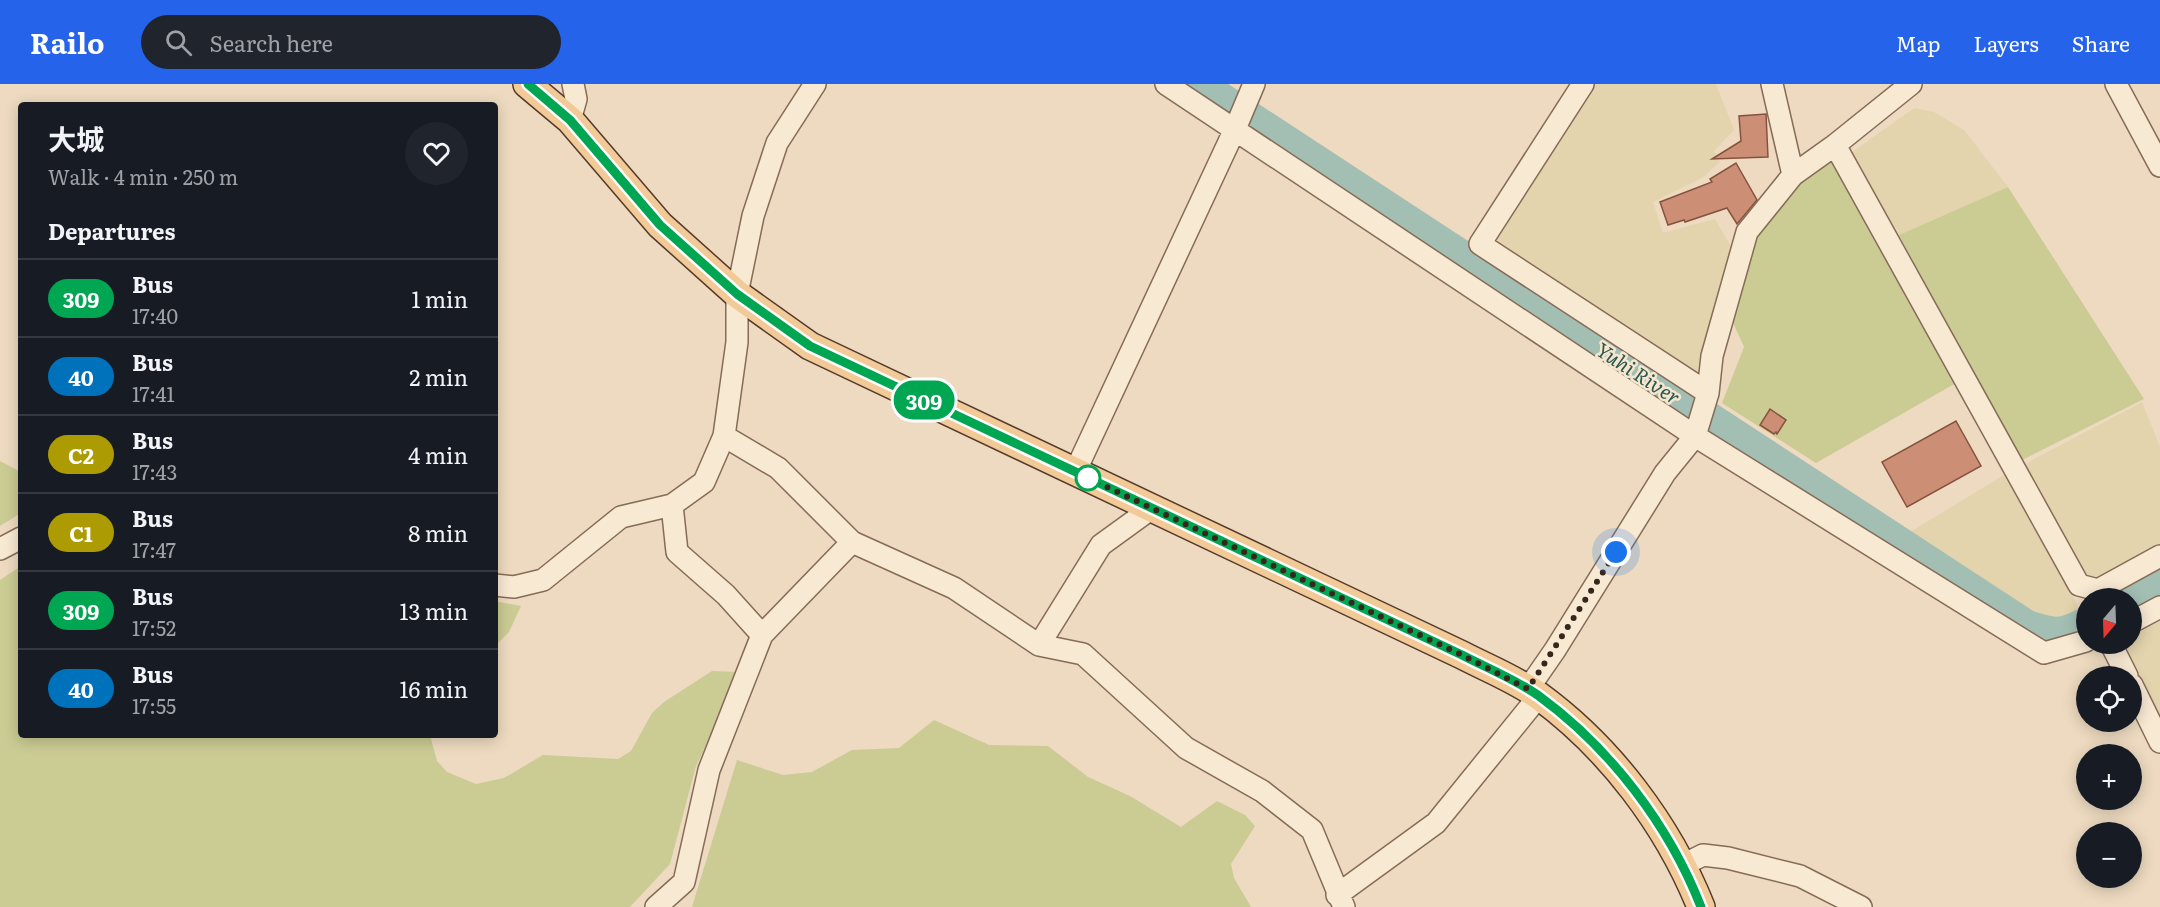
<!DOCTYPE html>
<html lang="en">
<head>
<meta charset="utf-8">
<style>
	body { margin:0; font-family:Literata,"Noto Sans JP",serif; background:#20242c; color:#f1f3f6; height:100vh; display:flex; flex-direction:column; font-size:22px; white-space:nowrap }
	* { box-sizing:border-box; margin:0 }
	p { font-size:20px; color:#9ea1a6 }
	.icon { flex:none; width:33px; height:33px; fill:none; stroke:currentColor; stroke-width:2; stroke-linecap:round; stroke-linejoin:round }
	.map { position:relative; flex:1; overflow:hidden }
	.drawer { position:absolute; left:18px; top:18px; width:480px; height:636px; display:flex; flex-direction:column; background:#171b24; border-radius:6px; box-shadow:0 3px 15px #0003 }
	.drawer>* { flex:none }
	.badge { padding:0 12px; border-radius:20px; font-size:21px; line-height:39px }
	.needle { width:39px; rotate:199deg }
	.tools { position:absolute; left:2076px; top:504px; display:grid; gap:12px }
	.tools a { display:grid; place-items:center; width:66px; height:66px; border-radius:50%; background:#171b24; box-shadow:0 3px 15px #0003; font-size:30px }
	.you { position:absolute; width:30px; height:30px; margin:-15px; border:4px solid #fff; border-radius:50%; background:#1a73e8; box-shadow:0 0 0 9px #1a73e833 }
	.map>.badge { position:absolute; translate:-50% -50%; box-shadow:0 0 0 3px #fff }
	h2 { padding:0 30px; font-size:22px; line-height:54px }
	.round { display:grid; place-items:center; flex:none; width:63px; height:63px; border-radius:32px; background:#20242c }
	.headline { display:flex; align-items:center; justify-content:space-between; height:102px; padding:0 30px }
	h1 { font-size:28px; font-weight:700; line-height:45px }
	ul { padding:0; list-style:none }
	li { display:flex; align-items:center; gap:18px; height:78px; padding:0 30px; border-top:2px solid #363941 }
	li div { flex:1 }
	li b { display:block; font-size:22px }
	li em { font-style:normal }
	li .badge { min-width:66px; font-weight:700; text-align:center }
	header { display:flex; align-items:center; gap:36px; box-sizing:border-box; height:84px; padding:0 30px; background:#2563eb; color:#fff }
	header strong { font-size:28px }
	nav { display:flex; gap:33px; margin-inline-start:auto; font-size:21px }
	.search { width:420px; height:54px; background:#20242c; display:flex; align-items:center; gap:15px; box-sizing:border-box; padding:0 21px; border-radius:33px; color:#9ea1a6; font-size:22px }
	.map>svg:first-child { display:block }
</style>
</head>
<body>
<header>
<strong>Railo</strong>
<div class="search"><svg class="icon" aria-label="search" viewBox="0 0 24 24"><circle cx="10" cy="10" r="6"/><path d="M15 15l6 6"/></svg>Search here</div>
<nav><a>Map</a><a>Layers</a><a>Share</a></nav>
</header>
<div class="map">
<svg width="2160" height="823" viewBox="0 0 2160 823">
	<rect width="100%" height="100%" fill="#eddac0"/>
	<path fill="#e3d4ad" d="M1592 0H1716L1734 46 1714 67 1720 78 1702 94 1653 118 1663 149 1715 135 1733 166 1704 288 1695 291 1493 157Z
		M1914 24 1934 28 1964 46 2008 103 1899 151 1851 69Z
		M2142 318 2160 363V459L2097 499 2084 497 2025 380Z
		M2009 388 2080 526 2050 543 1910 448Z
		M2160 534V631L2121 569 2125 560H2132V549Z"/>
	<path fill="#cbcb94" d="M1832 74 1956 299 1816 379 1722 319 1744 263 1730 232 1753 150 1778 119 1818 82Z
		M2008 103 2144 315 2020 377 1899 151Z
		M0 377 21 388V429L0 442Z
		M21 482V651H430L437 677 447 688 476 700 504 694 543 671 618 675 631 667 652 629 664 618 712 587 741 588 696 682 670 780 630 823H0V496Z
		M495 517 521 522 509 548 495 562Z
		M934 636 989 661 1048 662 1088 693 1130 712 1181 743 1217 717 1245 731 1255 742 1231 780 1234 794 1251 823H692L737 676 783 691 812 688 852 666 899 664Z"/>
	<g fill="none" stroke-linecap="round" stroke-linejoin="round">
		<path stroke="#a3bfb4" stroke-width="32" d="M1199 0 2027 542C2054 551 2061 552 2086 539
			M2130 514 2160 498"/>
	</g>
	<path fill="#cc8f76" stroke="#85523e" stroke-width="1.5" d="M1766 30 1768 73 1712 75 1741 57 1739 32Z
		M1736 79 1757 116 1737 140 1727 124 1685 138 1684 136 1668 141 1660 118 1712 98 1710 95Z
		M1770 325 1786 336 1777 350 1776 348 1774 350 1760 341Z
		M1956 337 1981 382 1907 423 1882 378Z"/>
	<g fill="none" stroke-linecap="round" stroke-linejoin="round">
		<defs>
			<path id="minor" d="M1166 0 1695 352 2044 569 2086 557
				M1583 0 1480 160 1708 309
				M1772 0 1793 91
				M2116 0 2160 82
				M570 36 576 15 573 0
				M1835 61 2079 501 2098 506 2160 472
				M724 352 778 384 852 458 954 504 1039 561 1083 570 1186 664 1262 707 1312 746 1344 823
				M1075 388 1235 45 1254 0
				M672 421 677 468 726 511 762 551
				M0 465 21 454
				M495 501 514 503 543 496 621 433 672 421 704 398 724 352 737 258V210L753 132 777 59 815 0
				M2132 538 2160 523
				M2111 560 2127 592
				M1039 561 1101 461 1152 424
				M2132 601 2160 658
				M1528 605 1555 566 1665 389 1695 352 1708 309 1712 272 1747 148 1793 91 1835 61 1911 0
				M1683 781 1703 771 1728 774 1800 792 1861 823
				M1337 811 1436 739 1539 612
				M656 823 684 798 709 686 762 551 852 458"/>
			<path id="major" d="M527 0 570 36 660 141 737 210 810 262 1462 571C1487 584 1515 595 1539 612 1610 664 1668 741 1701 823"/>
		</defs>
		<use href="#minor" stroke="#866b58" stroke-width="24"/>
		<use href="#major" stroke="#543a2c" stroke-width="30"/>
		<use href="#minor" stroke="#f8e9d3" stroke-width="21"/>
		<use href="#major" stroke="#f1ca97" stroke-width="27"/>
	</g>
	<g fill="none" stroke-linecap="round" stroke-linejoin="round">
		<defs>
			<path id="line" d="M528 0 570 36 660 141 737 210 810 262 1462 571C1487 584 1515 595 1539 612 1610 664 1669 741 1701 823"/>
		</defs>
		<use href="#line" stroke="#fff" stroke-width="14"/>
		<use href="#line" stroke="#00a651" stroke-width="9"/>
		<path stroke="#36261c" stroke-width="6" stroke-dasharray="0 10.8" d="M1088 394 1462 571 1528 605 1616 468"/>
	</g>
	<circle fill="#fff" stroke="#00a651" stroke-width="3" cx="1088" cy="394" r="12"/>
	<g text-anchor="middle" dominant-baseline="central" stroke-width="5" stroke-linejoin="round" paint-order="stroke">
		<g font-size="20" font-style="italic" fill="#2c564e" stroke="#f5e6cf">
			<text transform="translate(1639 288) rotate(33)">Yuhi River</text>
		</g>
	</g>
</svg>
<div class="tools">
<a><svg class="needle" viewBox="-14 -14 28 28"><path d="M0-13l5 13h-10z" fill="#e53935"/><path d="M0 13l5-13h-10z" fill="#9ea1a6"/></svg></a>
<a><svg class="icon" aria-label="locate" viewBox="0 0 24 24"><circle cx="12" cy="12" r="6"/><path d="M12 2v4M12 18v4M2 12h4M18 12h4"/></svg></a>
<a>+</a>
<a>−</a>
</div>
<div class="you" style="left:1616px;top:468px"></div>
<b class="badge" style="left:924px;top:316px;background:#00a651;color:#fff">309</b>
<section class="drawer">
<div class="headline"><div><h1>大城</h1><p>Walk · 4 min · 250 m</p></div><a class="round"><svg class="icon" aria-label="heart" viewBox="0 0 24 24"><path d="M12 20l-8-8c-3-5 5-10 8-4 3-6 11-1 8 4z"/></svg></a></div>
<h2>Departures</h2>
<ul>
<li><span class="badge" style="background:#00a651;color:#fff">309</span><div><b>Bus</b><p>17:40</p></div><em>1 min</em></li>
<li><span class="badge" style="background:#0072bc;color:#fff">40</span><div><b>Bus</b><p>17:41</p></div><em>2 min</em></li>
<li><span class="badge" style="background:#ad9b03;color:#fff">C2</span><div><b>Bus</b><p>17:43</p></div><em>4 min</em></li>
<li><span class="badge" style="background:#ad9b03;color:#fff">C1</span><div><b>Bus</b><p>17:47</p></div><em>8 min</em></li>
<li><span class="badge" style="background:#00a651;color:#fff">309</span><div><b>Bus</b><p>17:52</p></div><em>13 min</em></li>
<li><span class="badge" style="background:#0072bc;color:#fff">40</span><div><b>Bus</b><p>17:55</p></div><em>16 min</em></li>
</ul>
</section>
</div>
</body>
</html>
